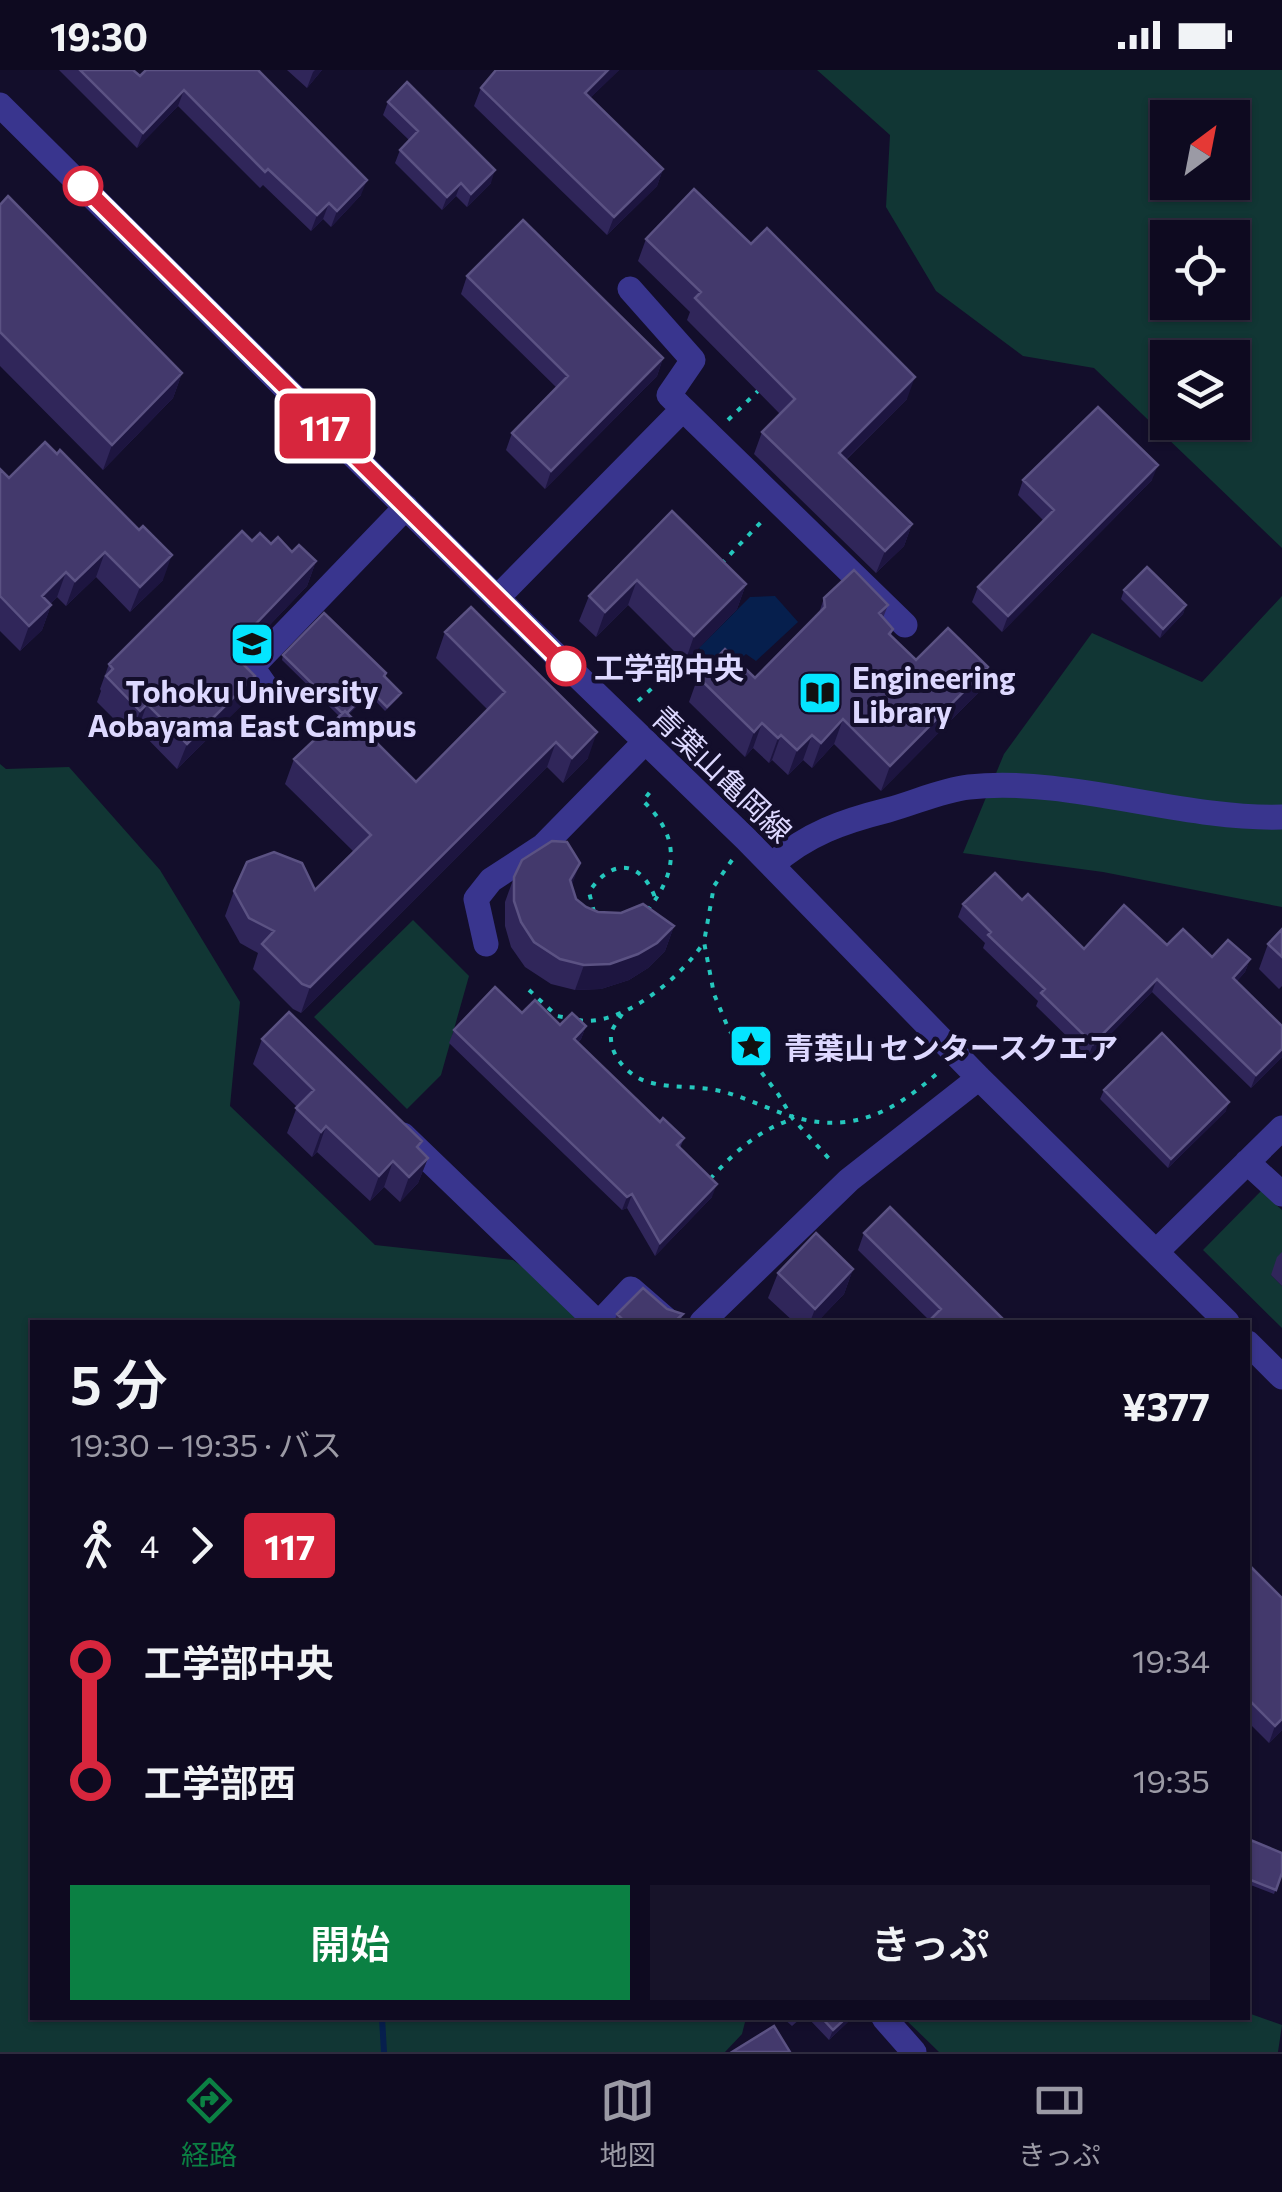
<!DOCTYPE html>
<html lang="ja">
<head>
<meta charset="utf-8">
<style>
	body { margin:0; font-family:Commissioner,"Noto Sans JP",sans-serif; background:#171329; color:#f1f3f6; height:100vh; display:flex; flex-direction:column; font-size:38px; white-space:nowrap }
	* { box-sizing:border-box; margin:0 }
	p { font-size:32px; color:#9b9aa5 }
	.icon { flex:none; width:55px; height:55px; fill:none; stroke:currentColor; stroke-width:2; stroke-linecap:round; stroke-linejoin:round }
	.map { position:relative; flex:1; overflow:hidden }
	.details { position:absolute; left:30px; top:1250px; width:1220px; height:700px; display:flex; flex-direction:column; background:#0e0a20; border-radius:0px; box-shadow:0 2px 8px #0004,0 0 0 2px #2e2b3e }
	.details>* { flex:none }
	.badge { padding:0 20px; border-radius:8px; font-size:35px; line-height:65px }
	.needle { width:65px; rotate:32deg }
	.tools { position:absolute; left:1150px; top:30px; display:grid; gap:20px }
	.tools a { display:grid; place-items:center; width:100px; height:100px; border-radius:0px; background:#0e0a20; box-shadow:0 2px 8px #0004,0 0 0 2px #2e2b3e; font-size:50px }
	.map>.badge { position:absolute; translate:-50% -50%; box-shadow:0 0 0 5px #fff }
	.legs { display:flex; align-items:center; gap:15px; height:110px; padding:0 40px; font-size:32px }
	.legs p { margin-inline-start:auto }
	.head { display:flex; align-items:center; justify-content:space-between; height:170px; padding:0 40px }
	h1 { font-size:55px; font-weight:600; line-height:75px }
	.action { display:flex; gap:20px; margin-top:auto; padding:20px 40px }
	.action a { flex:1; height:115px; border-radius:0px; background:#0b8043; color:#fff; font-size:40px; font-weight:600; line-height:115px; text-align:center }
	.action a+a { background:#171329; color:#f1f3f6 }
	ul { padding:0 40px; list-style:none }
	li { display:flex; align-items:center; gap:35px; height:120px; font-size:38px }
	li i { display:grid; place-items:center; width:15px; height:100%; margin:0 12px; background:currentColor }
	li i::after { content:''; width:25px; height:25px; margin:-12px; border:8px solid; border-radius:50%; background:#0e0a20 }
	li p { margin-inline-start:auto }
	li:first-child i { background:linear-gradient(#0000 50%,currentColor 0) }
	li:last-child i { background:linear-gradient(currentColor 50%,#0000 0) }
	.status { display:flex; justify-content:space-between; align-items:center; height:70px; padding:0 50px; background:#0e0a20; direction:ltr }
	.status svg { height:28px; fill:currentColor }
	.dock { display:flex; justify-content:space-around; align-items:center; height:140px; border-top:2px solid #2e2b3e; background:#0e0a20; font-size:28px; color:#9b9aa5 }
	.dock a { display:grid; justify-items:center; gap:5px }
	.dock .on { color:#0b8043 }
	.map>svg:first-child { display:block }
</style>
</head>
<body>
<div class="status"><b>19:30</b><svg viewBox="0 0 49 12"><path d="M0 12V9h3v3zM5 12V6h3v6zM10 12V3h3v9zM15 12V0h3v12zM26 1h20v11H26zM47 4h2v5h-2z"/></svg></div>
<div class="map">
<svg width="1282" height="1982" viewBox="0 0 1282 1982">
	<rect width="100%" height="100%" fill="#130e2b"/>
	<path fill="#113634" fill-rule="evenodd" d="M817 0H1282V478L1094 298 1023 286 936 221 886 137 890 65ZM1168 48H1232V112H1168ZM1168 168H1232V232H1168ZM1168 288H1232V352H1168Z
		M1282 526V837L1103 802 963 783 1004 684 1092 563 1202 612Z
		M0 694 6 699 69 697 160 800 240 932 230 1036 375 1175 513 1190 573 1233 576 1252H32V1948H746L742 1964 725 1982H0Z
		M413 850 469 906 441 1005 407 1039 314 947Z
		M1261 1121 1282 1140V1193L1271 1205 1282 1216V1258L1203 1180Z
		M1248 1943 1282 1955 1278 1982H939L904 1948H1248Z"/>
	<path fill="#061f4d" d="M775 526 798 552 756 591 746 584 724 604 699 578 750 527Z"/>
	<g fill="none" stroke-linecap="round" stroke-linejoin="round">
		<path stroke="#061f4d" stroke-width="6" d="M382 1948 384 1982"/>
		<path stroke="#25c7bd" stroke-width="4" stroke-dasharray="5 8" stroke-linecap="butt" d="M728 350 758 321
			M721 494 763 450
			M638 631 671 601 675 582
			M732 790 714 816 704 872 714 924 729 960 778 1024 793 1049 833 1093
			M647 841C678 802 681 767 643 731L653 718
			M594 842 589 822C612 787 642 790 656 830
			M529 920 557 946 569 948
			M622 944C619 949 612 958 611 964 609 987 631 1009 652 1013 677 1019 702 1015 728 1023 770 1036 799 1057 846 1052 884 1047 911 1026 939 1002
			M578 950C621 958 682 907 704 872
			M710 1109C735 1082 758 1060 793 1049"/>
		<path stroke="#39358e" stroke-width="25" d="M0 35 497 528 746 769 979 1008 1227 1252
			M630 219 693 290 669 325 683 339
			M497 528 683 339 905 555
			M266 617 252 597 406 437
			M772 795C806 764 844 751 888 740 914 733 942 720 969 717 1068 706 1181 750 1282 747
			M486 874 476 829 491 810 543 776 645 672
			M403 1065 597 1252
			M1247 1092 1282 1124
			M1156 1182 1282 1058
			M600 1252 631 1219 669 1252
			M702 1252 849 1110 979 1008
			M1248 1273 1282 1307
			M884 1948 914 1982"/>
	</g>
	<path fill="#30265a" d="M59 0H133L140 6 258 0 361 125 331 157 323 149 311 161 263 115 260 118 178 36 137 78Z
		M287 0H322L307 18Z
		M496 0H619L590 28 663 99 657 116 607 165 474 36 481 18Z
		M388 32 491 113 467 137 456 126 442 140 395 93 400 80 409 70 383 45Z
		M0 135 182 303 173 328 103 400 0 296Z
		M646 169 907 329 846 390 912 454 904 476 876 503 754 384 762 362 780 344 687 250 690 242 638 191Z
		M467 206 663 288 657 306 545 419 506 380 512 363 557 318 461 224Z
		M0 399 9 408 163 510 130 542 96 507 66 536 57 527 50 534 51 535 42 560 20 581 0 561Z
		M1023 410H1152L1002 562 972 532 978 517 1044 451 1018 425Z
		M672 441 746 514 737 539 685 592 628 535 596 567 579 551 589 526Z
		M252 471 271 474 316 491 307 516 241 585 239 590 246 631 177 699 138 659 131 666 97 632 101 621 100 619 109 594Z
		M1124 520 1186 535 1183 544 1160 568 1121 529Z
		M824 528 888 535 883 548 893 559 891 565 916 590 988 597 979 622 881 721 834 674 812 698 803 690 788 705 772 690 769 693 753 678 745 687 689 632 698 607 755 608 819 543Z
		M445 562 588 688 563 713 547 697 301 943 293 939 253 899 258 883 240 873 225 846 234 821 315 820 354 782 285 714 294 689 339 646 282 590 283 585 385 607 401 623 399 627 385 641 369 624 349 644 416 712 488 640 436 588Z
		M514 807 572 816 576 829 586 837 598 842 674 856 665 881 648 898 629 910 601 919 575 920 551 914 525 897 511 877 505 856V832Z
		M1022 830 1084 879 1167 875 1212 887 1250 889 1245 902 1237 911 1282 956V987L1251 1018 1152 922 1088 987 1036 936 1038 931 983 878 985 873 958 847 963 834Z
		M1282 859V916L1279 919 1259 899 1268 874Z
		M522 943 560 955 586 956 581 969 578 973 660 1052 684 1068 680 1078 712 1127 655 1186 627 1138 622 1140 449 973 454 960Z
		M262 969 419 1080 428 1088 418 1113 400 1132 384 1117 370 1131 317 1082 312 1087 287 1063 297 1037 253 994Z
		M1104 1020 1226 1041 1168 1098 1100 1029Z
		M864 1163 1006 1252 930 1251 858 1180Z
		M1282 1182V1216L1271 1205 1277 1187Z
		M853 1199 844 1224 817 1252H794L768 1228 778 1203Z
		M617 1244H683L680 1252H614Z
		M1248 1494 1282 1528V1660L1269 1673 1248 1652Z
		M1248 1769 1282 1803 1274 1824 1248 1814Z
		M783 1948H801L792 1956Z
		M808 1948H852L829 1970Z"/>
	<path fill="#1d1540" d="M315 0H322L307 18 313 2Z
		M608 0H619L578 40 585 23Z
		M184 20 178 36 137 78 143 63Z
		M663 99 657 116 607 165 614 147Z
		M495 100 491 113 467 137 471 124Z
		M367 110 361 125 331 157 337 141Z
		M461 113 456 126 442 140 447 127Z
		M329 133 323 149 311 161 317 145Z
		M663 288 657 306 545 419 551 401Z
		M182 303 173 328 103 400 112 375Z
		M915 307 907 329 830 405 839 383Z
		M1158 395 1152 410 1002 562 1008 546Z
		M912 454 904 476 876 503 885 481Z
		M105 482 96 507 66 536 75 511Z
		M172 485 163 510 130 542 140 517Z
		M316 491 307 516 241 585 236 599 234 585 249 561Z
		M66 502 57 527 33 551 42 526Z
		M637 510 628 535 596 567 605 542Z
		M746 514 737 539 685 592 694 566Z
		M51 535 42 560 20 581 29 556Z
		M1186 535 1183 544 1160 568 1163 559Z
		M988 597 979 622 881 721 890 696Z
		M255 606 246 631 177 699 187 674Z
		M370 620 369 624 343 650 345 645Z
		M147 634 138 659 131 666 140 641Z
		M843 649 834 674 812 698 821 673Z
		M762 653 753 678 745 687 754 662Z
		M597 662 588 688 563 713 572 688Z
		M781 665 772 690 769 693 778 668Z
		M812 665 803 690 788 705 797 680Z
		M556 672 547 697 301 943 310 917Z
		M580 793 571 818 570 810Z
		M674 856 665 881 648 898 629 910 601 919 575 920 584 895Z
		M1250 889 1245 902 1228 921 1233 908Z
		M1157 909 1152 922 1088 987 1093 974Z
		M586 956 581 969 569 982 574 969Z
		M1282 979V987L1251 1018 1256 1005Z
		M1229 1032 1226 1041 1168 1098 1171 1089Z
		M326 1056 317 1082 312 1087 321 1062Z
		M428 1088 418 1113 400 1132 409 1107Z
		M393 1091 384 1117 370 1131 379 1106Z
		M717 1114 712 1127 655 1186 660 1173Z
		M632 1124 627 1138 622 1140 627 1127Z
		M853 1199 844 1224 817 1252H810L815 1239Z
		M1282 1649V1660L1269 1673 1275 1656Z
		M846 1948H852L829 1970 833 1960Z"/>
	<path fill="#43396c" stroke="#5b5283" stroke-width="2.5" d="M80 0H133L140 6 146 0H258L367 110 337 141 329 133 317 145 268 99 265 102 184 20 143 63Z
		M496 0H608L585 23 663 99 614 147 481 18Z
		M407 12 495 100 471 124 461 113 447 127 400 80 418 61 388 32Z
		M694 119 751 174 767 158 915 307 839 383 912 454 885 481 762 362 795 329 695 228 701 222 646 169Z
		M8 126 182 303 112 375 0 262V135Z
		M523 150 663 288 551 401 512 363 568 306 467 206Z
		M1098 337 1158 395 1008 546 978 517 1054 440 1023 410Z
		M45 372 57 384 60 380 139 460 143 456 172 485 140 517 105 482 75 511 66 502 42 526 51 535 29 556 0 526V399L9 408Z
		M672 441 746 514 694 566 637 510 605 542 589 526Z
		M242 461 252 471 260 463 271 474 278 467 292 482 299 475 316 491 249 561 245 574 234 585 255 606 187 674 147 634 140 641 106 606 113 599 109 594Z
		M1147 497 1186 535 1163 559 1124 520Z
		M854 500 888 535 879 543 893 559 889 564 916 590 948 558 988 597 890 696 843 649 821 673 812 665 797 680 781 665 778 668 762 653 754 662 698 607 725 579 755 608 825 537 824 528Z
		M471 537 597 662 572 688 556 672 310 917 302 914 262 874 274 861 249 848 234 821 247 792 274 782 302 793 315 820 371 765 294 689 345 641 416 712 505 622 445 562Z
		M324 543 386 603 384 606 401 623 387 637 370 620 347 643 345 641 342 643 283 585Z
		M552 771 567 772 580 793 570 810 576 829 586 837 598 842 621 843 643 834 674 856 657 873 638 884 610 894 584 895 560 889 534 872 521 852 514 831V807L522 790Z
		M995 803 1022 830 1028 824 1084 879 1124 835 1167 875 1183 859 1212 887 1228 870 1250 889 1233 908 1282 956V979L1256 1005 1157 909 1093 974 1041 923 1045 919 988 865 991 862 963 834Z
		M1282 859V887L1268 874Z
		M495 917 522 943 535 930 560 955 572 943 586 956 574 969 660 1052 663 1048 684 1068 677 1075 717 1114 660 1173 632 1124 627 1127 454 960Z
		M289 942 422 1071 417 1077 428 1088 409 1107 393 1091 379 1106 326 1056 321 1062 296 1038 314 1020 262 969Z
		M1162 963 1229 1032 1171 1089 1104 1020Z
		M890 1137 1006 1252H928L941 1239 864 1163Z
		M816 1163 853 1199 815 1239 778 1203Z
		M643 1218 667 1239 683 1244 674 1252H625L617 1244Z
		M1248 1494 1282 1528V1649L1275 1656 1248 1629Z
		M1248 1769 1282 1783V1803L1276 1820 1248 1809Z
		M822 1948H846L833 1960Z
		M774 1956 790 1982H732Z"/>
	<g fill="none" stroke-linecap="round" stroke-linejoin="round">
		<defs>
			<path id="line-1" d="M83 116 566 596"/>
		</defs>
		<use href="#line-1" stroke="#fff" stroke-width="22"/>
		<use href="#line-1" stroke="#d7263d" stroke-width="15"/>
	</g>
	<defs>
		<symbol id="university-square" viewBox="-11 -11 22 22"><rect x="-9" y="-9" width="18" height="18" rx="4" fill="#04e5ff" stroke="#130e2b"/><path d="M0-5L7-2L0 1L-7-2ZM-4 1L0 2.5L4 1V4Q0 6-4 4Z" fill="#111"/></symbol>
		<symbol id="library-square" viewBox="-11 -11 22 22"><rect x="-9" y="-9" width="18" height="18" rx="4" fill="#04e5ff" stroke="#130e2b"/><path d="M-6-4Q-3-5.5-.7-3.5V5Q-3 3-6 4ZM6-4Q3-5.5 .7-3.5V5Q3 3 6 4Z" fill="#111"/></symbol>
		<symbol id="sight-square" viewBox="-11 -11 22 22"><rect x="-9" y="-9" width="18" height="18" rx="4" fill="#04e5ff" stroke="#130e2b"/><path d="M0-6L1.8-2.2L6-1.7L2.9 1.2L3.7 5.4L0 3.3L-3.7 5.4L-2.9 1.2L-6-1.7L-1.8-2.2Z" fill="#111"/></symbol>
	</defs>
	<g fill-rule="evenodd">
		<use href="#university-square" x="227" y="549" width="50" height="50"/>
		<use href="#library-square" x="795" y="598" width="50" height="50"/>
		<use href="#sight-square" x="726" y="951" width="50" height="50"/>
	</g>
	<g fill="#fff" stroke="#d7263d" stroke-width="5">
		<circle cx="83" cy="116" r="18"/>
		<circle cx="566" cy="596" r="18"/>
	</g>
	<g text-anchor="middle" dominant-baseline="central" stroke-width="8" stroke-linejoin="round" paint-order="stroke">
		<g font-size="30" font-weight="bold" fill="#ddd8ff" stroke="#130e2b" text-anchor="start">
			<text x="594" y="596">工学部中央</text>
		</g>
		<g font-size="30" font-weight="bold" fill="#ddd8ff" stroke="#130e2b" text-anchor="start">
			<text x="852" y="606">Engineering<tspan x="852" dy="34">Library</tspan></text>
			<text x="252" y="620" text-anchor="middle">Tohoku University<tspan x="252" dy="34">Aobayama East Campus</tspan></text>
			<text x="784" y="976">青葉山 センタースクエア</text>
		</g>
		<g font-size="30" fill="#ddd8ff" stroke="#130e2b">
			<text transform="translate(723 703) rotate(44)">青葉山亀岡線</text>
		</g>
	</g>
</svg>
<div class="tools">
<a><svg class="needle" viewBox="-14 -14 28 28"><path d="M0-13l5 13h-10z" fill="#e53935"/><path d="M0 13l5-13h-10z" fill="#9b9aa5"/></svg></a>
<a><svg class="icon" aria-label="locate" viewBox="0 0 24 24"><circle cx="12" cy="12" r="6"/><path d="M12 2v4M12 18v4M2 12h4M18 12h4"/></svg></a>
<a><svg class="icon" aria-label="layers" viewBox="0 0 24 24"><path d="M12 4l9 5-9 5-9-5zM3 14l9 5 9-5"/></svg></a>
</div>
<b class="badge" style="left:325px;top:356px;background:#d7263d;color:#fff">117</b>
<section class="details">
<div class="head"><div><h1>5 分</h1><p>19:30 – 19:35 · バス</p></div><b>¥377</b></div>
<div class="legs"><svg class="icon" aria-label="walk" viewBox="0 0 24 24"><circle cx="13" cy="4" r="2"/><path d="M13 8l-2 6 4 7M11 14l-3 7M7 12l3-4h3l4 4"/></svg>4<svg class="icon" aria-label="forward" viewBox="0 0 24 24"><path d="M9 5l7 7-7 7"/></svg><b class="badge" style="background:#d7263d;color:#fff">117</b></div>
<ul>
<li><i style="color:#d7263d"></i><b>工学部中央</b><p>19:34</p></li>
<li><i style="color:#d7263d"></i><b>工学部西</b><p>19:35</p></li>
</ul>
<div class="action"><a>開始</a><a>きっぷ</a></div>
</section>
</div>
<nav class="dock">
<a class="on"><svg class="icon" aria-label="directions" viewBox="0 0 24 24"><path d="M12 3l9 9-9 9-9-9zM9 14v-3h6M13 9l2 2-2 2"/></svg>経路</a>
<a><svg class="icon" aria-label="map" viewBox="0 0 24 24"><path d="M3 6l6-2 6 2 6-2v14l-6 2-6-2-6 2zM9 4v14M15 6v14"/></svg>地図</a>
<a><svg class="icon" aria-label="tickets" viewBox="0 0 24 24"><path d="M3 7h18v10H3zM15 7v10"/></svg>きっぷ</a>
</nav>
</body>
</html>
